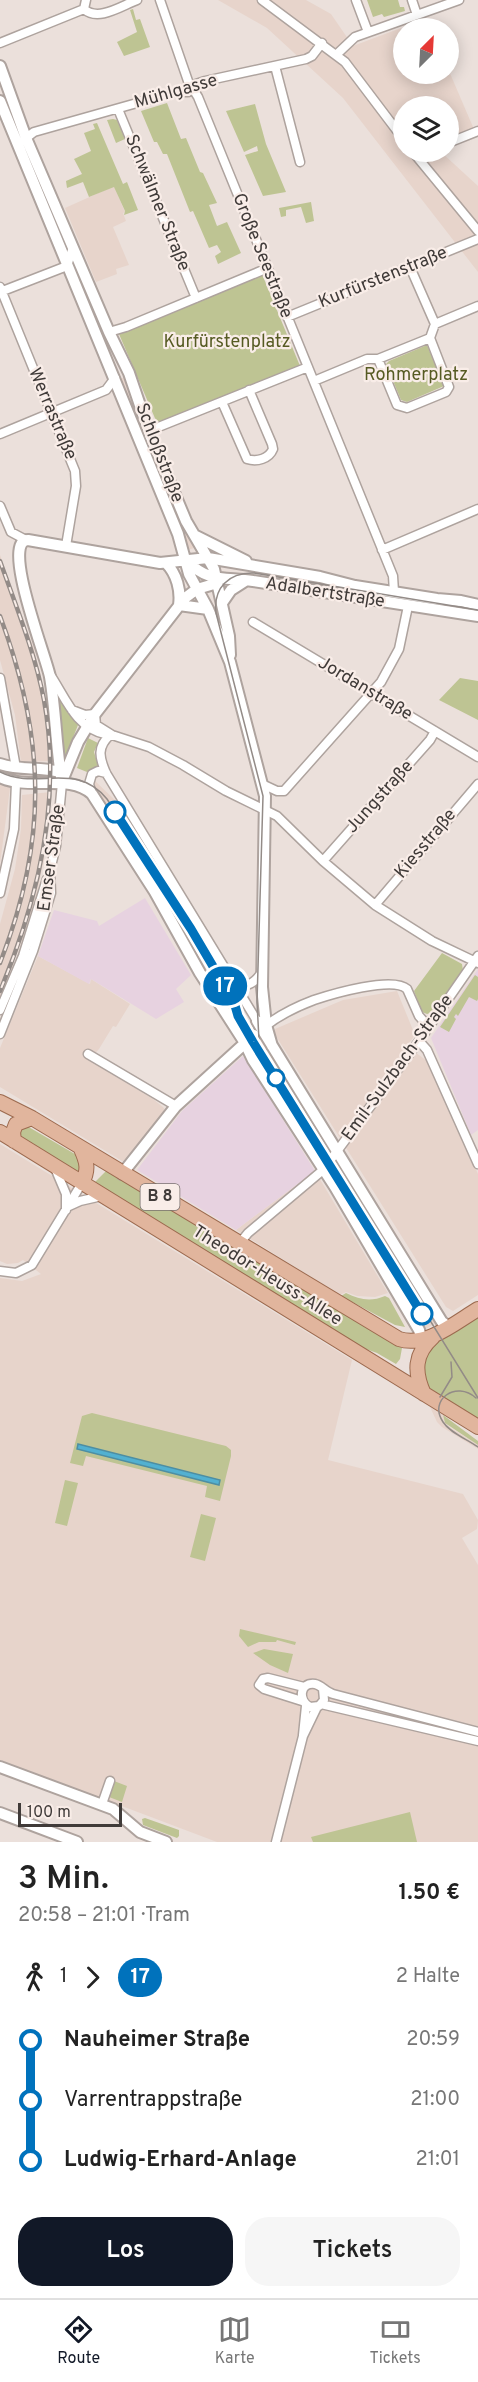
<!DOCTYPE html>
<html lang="de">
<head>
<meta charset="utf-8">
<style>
	body { margin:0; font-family:Overpass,sans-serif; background:#f6f6f6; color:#222; height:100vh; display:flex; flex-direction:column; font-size:22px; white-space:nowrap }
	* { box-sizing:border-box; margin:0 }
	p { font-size:20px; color:#767676 }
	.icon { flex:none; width:33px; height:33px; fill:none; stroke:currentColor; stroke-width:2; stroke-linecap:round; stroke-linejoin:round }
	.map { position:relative; height:1842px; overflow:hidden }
	.details { display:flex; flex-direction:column; background:#fff; flex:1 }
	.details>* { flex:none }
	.badge { padding:0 12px; border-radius:20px; font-size:21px; line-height:39px }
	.needle { width:39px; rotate:24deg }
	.tools { position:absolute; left:393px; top:18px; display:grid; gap:12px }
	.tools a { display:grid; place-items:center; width:66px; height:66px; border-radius:50%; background:#fff; box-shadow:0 3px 15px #0003; font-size:30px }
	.scale { position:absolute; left:18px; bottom:15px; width:104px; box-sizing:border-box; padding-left:6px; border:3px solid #403b39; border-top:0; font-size:16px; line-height:21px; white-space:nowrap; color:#403b39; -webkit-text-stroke:4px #f9ede8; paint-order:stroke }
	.map>.badge { position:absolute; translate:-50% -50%; box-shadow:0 0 0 3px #fff }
	.legs { display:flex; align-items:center; gap:9px; height:66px; padding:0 18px; font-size:20px }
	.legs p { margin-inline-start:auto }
	.headline { display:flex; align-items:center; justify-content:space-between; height:102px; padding:0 18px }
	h1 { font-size:33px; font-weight:600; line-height:45px }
	.action { display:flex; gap:12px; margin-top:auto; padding:12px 18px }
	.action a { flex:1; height:69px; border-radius:24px; background:#111827; color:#fff; font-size:24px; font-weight:600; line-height:69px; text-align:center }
	.action a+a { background:#f6f6f6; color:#222 }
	ul { padding:0 18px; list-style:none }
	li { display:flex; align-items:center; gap:21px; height:60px; font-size:22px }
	li i { display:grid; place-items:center; width:9px; height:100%; margin:0 8px; background:currentColor }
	li i::after { content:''; width:15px; height:15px; margin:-8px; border:4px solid; border-radius:50%; background:#fff }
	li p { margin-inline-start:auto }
	li:first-child i { background:linear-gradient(#0000 50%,currentColor 0) }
	li:last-child i { background:linear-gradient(currentColor 50%,#0000 0) }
	.tab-bar { display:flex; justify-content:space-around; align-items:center; height:84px; border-top:2px solid #e0e0e0; background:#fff; font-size:16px; color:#767676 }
	.tab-bar a { display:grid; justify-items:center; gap:3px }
	.tab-bar .selected { color:#111827 }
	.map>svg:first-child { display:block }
</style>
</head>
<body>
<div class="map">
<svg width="478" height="1842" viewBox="0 0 478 1842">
	<rect width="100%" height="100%" fill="#ebe0db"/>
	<path fill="#e7d4cb" d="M218 0H306L331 14 353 46 401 28 404 37V74H448L449 71 476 134 449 147 448 106H404V152H441L478 186V272L343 98 267 28Z
		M114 186 125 212 123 213 126 221 113 227 129 265 116 269 117 274 96 282 65 208Z
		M127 376 198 547 187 550 120 379Z
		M0 555 34 649 43 686 50 732 52 761 21 762 15 715 0 660Z
		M94 780 116 801 256 1036 262 1040 288 1080 287 1085 407 1283 411 1284 436 1323 426 1329 420 1320 326 1164 278 1087 274 1085 237 1018 233 1004 166 897 158 890 101 796 95 790Z
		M0 782 10 788 0 864Z
		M51 792 44 860 33 911 0 999V924L15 869 21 829 22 795Z
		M38 956 90 984 91 979 130 1004 116 1027 113 1026 99 1049 89 1060 153 1099 164 1108V1111L125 1161 137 1170 0 1087V1048Z
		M397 991 415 1035 407 1046 427 1061 478 1174V1295L453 1311 446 1307 274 1033 275 1029 343 1000Z
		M0 1144 352 1360 328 1460 463 1494 478 1520 477 1529 462 1538 478 1565V1842H217L0 1760V1278L22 1281 41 1274 23 1260 18 1263 7 1264 0 1261Z
		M315 1171 383 1285 388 1293 375 1297 357 1296 346 1292 340 1295 236 1230Z
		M430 1407 443 1415 445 1423 451 1428 478 1445V1449L442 1427 437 1422Z"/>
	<path fill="#e7d2e0" d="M145 898 191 975 176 989 184 1002 156 1019 91 979 89 984 38 956 54 910 97 921 99 926Z
		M478 969V1130L471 1135 431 1038Z
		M243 1056 315 1171 236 1230 137 1170 182 1111Z"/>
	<path fill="#bec493" d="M367 0H398L400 7H404L405 11 384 17 382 14 373 17Z
		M133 9 136 20 140 19 150 47 124 56 117 42 137 32 130 10Z
		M167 103 181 139 186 138 200 172 203 173 217 203 209 205 217 226 227 222 241 253 218 264 215 256 221 252 217 245 209 248 193 211 190 212 167 154H163L157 142H154L141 111Z
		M255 104 266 144 286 192 263 196 245 155 258 151 257 146 244 152 226 111Z
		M113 119 117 120 125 139 116 143 107 120Z
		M97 123 123 184 127 182 138 210 124 215 125 211 114 187 89 197 83 182 67 188 66 181 82 174 74 159 91 151 84 133 95 129 93 124Z
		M311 202 314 221 306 223 301 207 286 210V216L281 217 279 208Z
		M262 274 300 366 157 423 119 334Z
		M427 345 444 386 407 402 401 400 386 364 389 361Z
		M460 678 478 681V720L439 700Z
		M57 691 78 725 65 758H63Z
		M88 738 98 743 94 752 99 768 87 772 77 768Z
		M442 953 462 964 463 971 434 1012 427 1014 422 1012 414 991Z
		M475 975 478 977V999L477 1001 469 997 458 1016 456 1014 454 1017 456 1019 449 1032 440 1027Z
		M27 1126 80 1157V1174L21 1138 19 1130Z
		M107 1170 402 1348 400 1359 396 1364 377 1353 363 1348 94 1183Z
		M346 1293C360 1300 371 1302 385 1296L389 1298 405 1327 395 1325 341 1296Z
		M478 1315V1419L428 1387 421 1366 430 1346Z
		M92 1413 226 1446 231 1450V1456L220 1501 205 1497 207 1486 86 1456 83 1466 70 1463 82 1416Z
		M443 1415 478 1441V1445L445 1423Z
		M65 1480 78 1483 67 1526 55 1523Z
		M201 1514 216 1518 205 1561 190 1557Z
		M240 1629 296 1642 295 1645 277 1640 276 1642H259L248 1647 239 1636Z
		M264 1649 293 1654 288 1673 270 1665 253 1653Z
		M114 1781 127 1786 122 1802 109 1797Z
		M410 1812 417 1842H313L311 1837Z
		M145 1818 179 1830V1836L177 1838 143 1825 142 1819Z"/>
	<path fill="#52b1d1" stroke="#4d8ea3" stroke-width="1.5" d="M78 1444 220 1480 219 1485 77 1449Z"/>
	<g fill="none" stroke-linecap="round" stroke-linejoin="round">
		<defs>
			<path id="minor" d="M160 0 188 81 198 97 393 576 394 592
				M262 0 345 62 404 140
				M356 0 368 32
				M412 0 417 15
				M84 9C98 22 121 6 137 0
				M84 9 86 0
				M0 43 84 9
				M336 55 355 37 459 0
				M275 66 300 162
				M118 109 196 298
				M26 138 34 132 176 92H188L196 84 205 81 306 59 312 56 322 43
				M448 143 478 131
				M413 152 478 231
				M421 161 432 152
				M410 267 435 324
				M0 287 75 471 76 486 66 546
				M0 292 67 266 73 247
				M287 317 478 239
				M109 332 126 327 268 268
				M378 359 397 405 407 408 446 392 449 387 430 338
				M314 381 367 359H378L430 338 435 324 478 306
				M222 402 247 459C257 462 269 459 273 449L272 444 249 390
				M0 434 106 390 115 378
				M150 435 156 428 308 367
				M0 506 11 532 26 540
				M382 550 478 509
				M253 622 478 757
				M51 676C66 699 76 728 105 734
				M0 678 16 768
				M72 710 85 715 95 714 96 725 112 735 149 747 183 765 226 791 277 816 323 861 375 905 432 941 478 963
				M110 735C97 747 99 757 106 773L257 1021
				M262 784 277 791H284L381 682 399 649 408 606
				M92 794 89 784 92 774 98 771 106 773
				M323 861 430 740 435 731
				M0 893 14 829 16 783
				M375 905 478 784
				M233 981C246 989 254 984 262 972
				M0 1010 23 956 47 879
				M264 1027C278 1016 298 1006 314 1000 332 994 393 976 407 989L419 1016 429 1027
				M0 1034 33 951 51 893 50 870 56 846 62 783
				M419 1041 427 1050 478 1164
				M88 1054 176 1106
				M55 1168 66 1194V1210
				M69 1206 80 1201 102 1196
				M239 1244 248 1233 323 1170 419 1041 478 956
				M0 1271 16 1273 32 1265 82 1183
				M323 1689 324 1700 319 1706 310 1707C298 1701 299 1682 315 1684 321 1685 326 1692 333 1694L478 1732
				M302 1701 264 1689 259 1685 263 1679 268 1678 304 1687
				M321 1704 478 1741
				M303 1735 306 1706
				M102 1804 110 1781
				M276 1842 303 1736 317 1707"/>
			<path id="tertiary" d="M0 66 26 138 109 332 129 373 150 435 186 521 214 569 229 636 230 655
				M0 101 178 534 189 574 208 609 230 662 265 796 262 987 266 1025 272 1046
				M196 536 246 561
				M186 560C208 583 224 577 253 581L478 616
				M166 563C177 574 181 591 179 605L208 609
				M222 603 231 590 245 581
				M0 764C19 771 40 766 60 772
				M0 777C29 791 70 773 92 794L155 892 200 973 245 1043 253 1060 335 1187 419 1330 423 1345
				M62 781 78 742 95 714 185 598 197 589 214 584 217 579
				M62 783C56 748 56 712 50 677 47 659 0 540 28 540L160 563 208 558 320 577 355 586 437 599 461 601 478 605
				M257 1021 442 1322 448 1326
				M122 1174 176 1106 254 1035
				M0 1767 113 1809 140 1832 166 1842
				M0 1813 77 1842"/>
			<path id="primary" d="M0 1102 32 1118 399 1339C426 1348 456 1322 478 1309
				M0 1132 478 1427
				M14 1141 13 1132 16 1124 32 1118
				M81 1149C87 1162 89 1170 82 1183
				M424 1394C414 1372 414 1354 433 1337"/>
		</defs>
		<use href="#minor" stroke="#aea39e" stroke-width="11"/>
		<use href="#tertiary" stroke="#aea39e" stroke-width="14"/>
		<use href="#primary" stroke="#9c6a4f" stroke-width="16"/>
		<use href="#minor" stroke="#fff" stroke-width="8"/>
		<use href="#tertiary" stroke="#fff" stroke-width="10"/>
		<use href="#primary" stroke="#e1b59d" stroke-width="14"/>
		<path stroke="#938b87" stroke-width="1.5" d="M0 772C37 791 75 760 107 799L191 929 248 1026 478 1398
			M259 1040 257 1002 263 796 216 613C213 588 229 572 254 573L478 610
			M440 1397 452 1377 451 1362
			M476 1398C456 1380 428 1400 443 1422 450 1433 467 1439 478 1447"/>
		<defs>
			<path id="rail" d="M0 561C16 606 35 653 44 700 62 798 38 901 0 991
				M0 616C46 739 48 841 0 963"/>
		</defs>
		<use href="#rail" stroke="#938b87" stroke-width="4.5"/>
		<use href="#rail" stroke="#f9ede8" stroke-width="2" stroke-dasharray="7" stroke-linecap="butt"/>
	</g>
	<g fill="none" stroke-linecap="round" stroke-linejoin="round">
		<defs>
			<path id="line-1" d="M115 812 191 929 234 1002 238 1016 253 1042 422 1314"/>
		</defs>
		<use href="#line-1" stroke="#fff" stroke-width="14"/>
		<use href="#line-1" stroke="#0072bc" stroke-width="9"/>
	</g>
	<g fill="#fff" stroke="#0072bc" stroke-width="3">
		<circle cx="115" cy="812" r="10"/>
		<circle cx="276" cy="1078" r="8"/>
		<circle cx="422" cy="1314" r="10"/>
	</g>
	<g text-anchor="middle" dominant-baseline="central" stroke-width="4.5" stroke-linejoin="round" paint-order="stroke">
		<rect fill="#f9ede8" stroke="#78706e" stroke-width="1.5" x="140.5" y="1184" width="39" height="26" rx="4.5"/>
		<g font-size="16" font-weight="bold" fill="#403b39">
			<text x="160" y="1197">B 8</text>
		</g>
		<g font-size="18" fill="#403b39" stroke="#f9ede8">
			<text transform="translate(176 92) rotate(-16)">Mühlgasse</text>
			<text transform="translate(157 203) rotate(68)">Schwälmer Straße</text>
			<text transform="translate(262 256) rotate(68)">Große Seestraße</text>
			<text transform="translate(383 278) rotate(-22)">Kurfürstenstraße</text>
			<text transform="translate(52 414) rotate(67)">Werrastraße</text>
			<text transform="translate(159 453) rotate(69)">Schloßstraße</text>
			<text transform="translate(325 593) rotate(9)">Adalbertstraße</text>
			<text transform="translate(365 689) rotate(31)">Jordanstraße</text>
			<text transform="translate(380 797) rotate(-48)">Jungstraße</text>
			<text transform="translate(426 844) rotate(-50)">Kiesstraße</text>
			<text transform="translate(52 858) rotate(-82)">Emser Straße</text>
			<text transform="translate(398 1068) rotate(-54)">Emil-Sulzbach-Straße</text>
			<text transform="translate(267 1276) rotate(32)">Theodor-Heuss-Allee</text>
		</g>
		<g font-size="18" fill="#565b23" stroke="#f9ede8">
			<text x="227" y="342">Kurfürstenplatz</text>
			<text x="416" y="375">Rohmerplatz</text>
		</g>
	</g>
</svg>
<div class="tools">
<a><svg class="needle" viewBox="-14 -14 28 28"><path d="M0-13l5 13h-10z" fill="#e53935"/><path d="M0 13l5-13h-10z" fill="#767676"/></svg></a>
<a><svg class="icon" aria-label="layers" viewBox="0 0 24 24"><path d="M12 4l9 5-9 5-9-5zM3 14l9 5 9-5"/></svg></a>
</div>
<div class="scale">100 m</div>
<b class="badge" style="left:225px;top:986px;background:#0072bc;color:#fff">17</b>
</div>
<section class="details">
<div class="headline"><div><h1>3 Min.</h1><p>20:58 – 21:01 · Tram</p></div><b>1.50 €</b></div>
<div class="legs"><svg class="icon" aria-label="walk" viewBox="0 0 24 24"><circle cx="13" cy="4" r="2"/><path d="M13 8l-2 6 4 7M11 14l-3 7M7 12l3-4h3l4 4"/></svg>1<svg class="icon" aria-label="forward" viewBox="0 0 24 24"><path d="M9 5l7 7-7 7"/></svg><b class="badge" style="background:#0072bc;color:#fff">17</b><p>2 Halte</p></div>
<ul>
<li><i style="color:#0072bc"></i><b>Nauheimer Straße</b><p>20:59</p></li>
<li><i style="color:#0072bc"></i><span>Varrentrappstraße</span><p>21:00</p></li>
<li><i style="color:#0072bc"></i><b>Ludwig-Erhard-Anlage</b><p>21:01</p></li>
</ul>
<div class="action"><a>Los</a><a>Tickets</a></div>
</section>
<nav class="tab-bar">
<a class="selected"><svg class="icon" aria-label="directions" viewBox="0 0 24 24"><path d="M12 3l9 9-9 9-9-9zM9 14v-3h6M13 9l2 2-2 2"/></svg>Route</a>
<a><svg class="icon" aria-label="map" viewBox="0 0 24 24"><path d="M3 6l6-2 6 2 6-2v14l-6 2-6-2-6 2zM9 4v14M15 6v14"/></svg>Karte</a>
<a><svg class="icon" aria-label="tickets" viewBox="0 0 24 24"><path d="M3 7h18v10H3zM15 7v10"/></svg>Tickets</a>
</nav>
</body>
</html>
